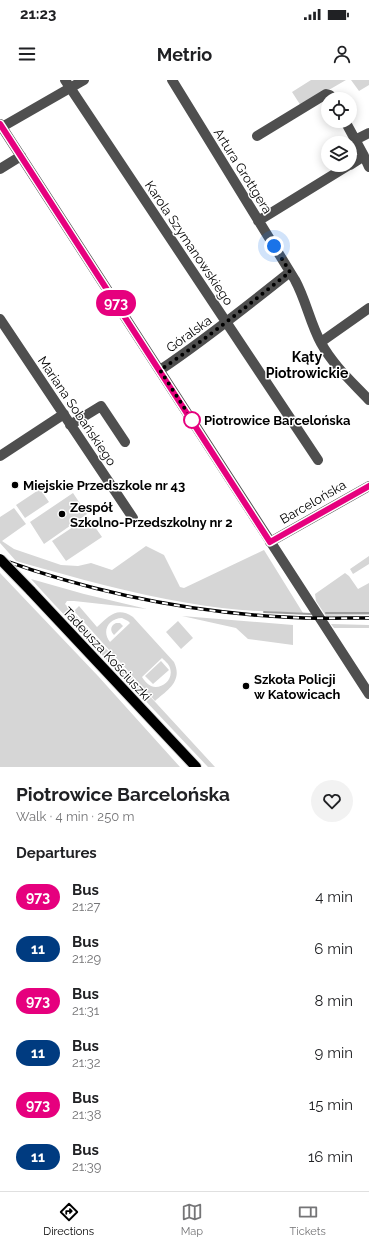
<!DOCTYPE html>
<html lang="en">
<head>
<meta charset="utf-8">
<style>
	body { margin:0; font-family:Raleway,sans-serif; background:#f2f2f2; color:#202124; height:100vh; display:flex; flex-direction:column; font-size:15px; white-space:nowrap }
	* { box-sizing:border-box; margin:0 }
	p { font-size:13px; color:#757577 }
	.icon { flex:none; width:22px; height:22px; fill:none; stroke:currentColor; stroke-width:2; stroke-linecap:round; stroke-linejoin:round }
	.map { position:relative; height:687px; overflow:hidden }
	.panel { display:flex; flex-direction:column; background:#fff; flex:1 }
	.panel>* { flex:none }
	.badge { padding:0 8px; border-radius:13px; font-size:14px; line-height:26px }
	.controls { position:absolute; left:321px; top:12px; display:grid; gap:8px }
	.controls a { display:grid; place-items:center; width:36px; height:36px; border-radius:50%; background:#fff; box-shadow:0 2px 10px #0003; font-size:20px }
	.you { position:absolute; width:20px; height:20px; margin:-10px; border:3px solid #fff; border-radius:50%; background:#1a73e8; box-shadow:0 0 0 6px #1a73e833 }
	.map>.badge { position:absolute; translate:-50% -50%; box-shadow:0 0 0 2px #fff }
	h2 { padding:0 16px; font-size:15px; line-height:36px }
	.round { display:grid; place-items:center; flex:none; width:42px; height:42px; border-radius:21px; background:#f2f2f2 }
	.head { display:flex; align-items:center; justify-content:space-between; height:68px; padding:0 16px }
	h1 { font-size:19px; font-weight:700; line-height:30px }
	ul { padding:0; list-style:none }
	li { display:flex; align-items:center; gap:12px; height:52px; padding:0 16px }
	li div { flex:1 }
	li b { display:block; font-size:15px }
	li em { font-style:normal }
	li .badge { min-width:44px; font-weight:700; text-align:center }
	.status { display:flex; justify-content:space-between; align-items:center; height:28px; padding:0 20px; background:#fff; direction:ltr }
	.status svg { height:11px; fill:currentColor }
	header { display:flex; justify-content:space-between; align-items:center; height:52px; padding:0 16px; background:#fff; font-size:18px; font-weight:700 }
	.dock { display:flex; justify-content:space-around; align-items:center; height:56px; border-top:1px solid #e0e0e0; background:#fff; font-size:11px; color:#757577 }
	.dock a { display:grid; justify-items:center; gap:2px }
	.dock .selected { color:#000 }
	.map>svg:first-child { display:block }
</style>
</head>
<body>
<div class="status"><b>21:23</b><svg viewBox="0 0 49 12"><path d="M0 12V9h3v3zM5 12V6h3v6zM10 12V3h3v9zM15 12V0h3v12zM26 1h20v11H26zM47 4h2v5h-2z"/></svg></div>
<header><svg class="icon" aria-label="menu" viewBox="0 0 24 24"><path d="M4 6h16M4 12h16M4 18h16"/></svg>Metrio<svg class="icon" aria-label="person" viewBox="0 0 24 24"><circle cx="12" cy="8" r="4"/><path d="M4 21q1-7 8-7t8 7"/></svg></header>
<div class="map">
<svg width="369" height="687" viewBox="0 0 369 687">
	<rect width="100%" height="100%" fill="#fff"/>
	<path fill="#d6d6d6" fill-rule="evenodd" d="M311 0H346L301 26 292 12Z
		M351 0H369V5L359 11Z
		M40 409 49 422 25 438 16 425Z
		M73 413 87 434 44 464 30 442Z
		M14 428 26 444 2 461 14 469 61 485 78 486 91 483 112 490 146 466 164 475 180 507 184 508 264 470 303 533C265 532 226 530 188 523 132 514 77 498 23 483L16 481 0 463V437Z
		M88 437 102 457 66 481 52 461Z
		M369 476V484L353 494 350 489Z
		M0 493 98 596 180 687H0Z
		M345 493 349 496 358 509 369 503V535L326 536 316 521 315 514Z
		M31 499 84 514 147 529 74 521H67L65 524 215 687H208L53 523Z
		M79 526 97 547C109 536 117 526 133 537L174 582C183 601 168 610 155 621L74 531ZM122 538 128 541 130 543 110 562C101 551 109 538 122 538ZM162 578C165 581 169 584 170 588 174 600 161 610 151 606 147 604 144 600 142 597Z
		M182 536 293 545V565L248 559 236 548Z
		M178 541 193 558 181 569 166 552Z
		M116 543H120L123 546 114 555C110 551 110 546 116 543Z
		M331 544 369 545V548H334Z
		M161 581 169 590 153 604 145 596Z"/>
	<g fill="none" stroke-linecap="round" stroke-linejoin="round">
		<path stroke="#9d9d9d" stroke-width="2" d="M264 532 311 534
			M326 533H369"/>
		<defs>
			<path id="major" d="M30 510 196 687"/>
		</defs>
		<use href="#major" stroke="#dbdbdb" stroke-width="12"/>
		<path stroke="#4f4f4f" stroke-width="10" d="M65 0 318 380
			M172 0 295 200C306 220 310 243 321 263 333 285 352 302 369 320
			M345 41 364 76
			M0 44 369 614
			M2 47 84 0
			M257 56 326 14 330 15 332 19
			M355 60 369 53
			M350 85 364 76 369 87
			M0 89 21 76
			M258 141 349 85
			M0 239 133 438
			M321 262 369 228
			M160 290C205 260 247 226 290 192
			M70 345 101 326 125 362
			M0 376 64 334
			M270 462 369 406"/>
		<use href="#major" stroke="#000" stroke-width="10"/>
		<defs>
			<path id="rail" d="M0 479C91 512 187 532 284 537 312 539 341 538 369 538"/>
		</defs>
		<use href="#rail" stroke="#000" stroke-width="3.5"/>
		<use href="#rail" stroke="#fff" stroke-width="2" stroke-dasharray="6" stroke-linecap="butt"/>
		<defs>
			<path id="major-bridge" d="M0 479 30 510"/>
		</defs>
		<use href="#major-bridge" stroke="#dbdbdb" stroke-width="12" stroke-linecap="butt"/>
		<use href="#major-bridge" stroke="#000" stroke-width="10"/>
	</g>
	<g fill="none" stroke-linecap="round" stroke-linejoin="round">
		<defs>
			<path id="line" d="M0 44 270 462 369 406"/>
		</defs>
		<use href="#line" stroke="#fff" stroke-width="9"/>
		<use href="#line" stroke="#e6007e" stroke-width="6"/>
		<path stroke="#000" stroke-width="4" stroke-dasharray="0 7.2" d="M192 340 160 290C205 260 247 226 290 192L274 166"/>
	</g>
	<circle fill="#fff" stroke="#e6007e" stroke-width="2" cx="192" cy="340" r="8"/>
	<g fill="#000" stroke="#fff" stroke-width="1.5">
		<circle cx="15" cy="405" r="4"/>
		<circle cx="62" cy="434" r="4"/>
		<circle cx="246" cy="606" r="4"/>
	</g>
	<g text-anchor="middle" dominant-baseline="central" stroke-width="3" stroke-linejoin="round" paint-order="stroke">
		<g font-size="13" fill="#000" stroke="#fff">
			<text transform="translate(243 91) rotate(58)">Artura Grottgera</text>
			<text transform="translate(189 163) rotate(56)">Karola Szymanowskiego</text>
			<text transform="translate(189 254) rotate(-36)">Góralska</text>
			<text transform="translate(77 331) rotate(56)">Mariana Sobańskiego</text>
			<text transform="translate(313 422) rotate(-30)">Barcelońska</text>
			<text transform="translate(107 574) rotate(47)">Tadeusza Kościuszki</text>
		</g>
		<g font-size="13" font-weight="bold" fill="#000" stroke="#fff" text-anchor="start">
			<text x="204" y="340">Piotrowice Barcelońska</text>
		</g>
		<g font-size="13" font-weight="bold" fill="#000" stroke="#fff" text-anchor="start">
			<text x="23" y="405">Miejskie Przedszkole nr 43</text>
			<text x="70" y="427">Zespół<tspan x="70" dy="15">Szkolno-Przedszkolny nr 2</tspan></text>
			<text x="254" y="599">Szkoła Policji<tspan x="254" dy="15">w Katowicach</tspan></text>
		</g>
		<g font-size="14" font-weight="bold" fill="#000" stroke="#fff">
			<text x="307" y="277">Kąty<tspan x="307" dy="16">Piotrowickie</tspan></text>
		</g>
	</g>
</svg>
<div class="controls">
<a><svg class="icon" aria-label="locate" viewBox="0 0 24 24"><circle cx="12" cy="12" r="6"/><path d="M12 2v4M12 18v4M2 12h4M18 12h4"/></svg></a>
<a><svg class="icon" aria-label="layers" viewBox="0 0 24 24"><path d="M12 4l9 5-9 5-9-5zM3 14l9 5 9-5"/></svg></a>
</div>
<div class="you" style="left:274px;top:166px"></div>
<b class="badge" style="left:116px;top:223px;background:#e6007e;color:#fff">973</b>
</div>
<section class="panel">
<div class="head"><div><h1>Piotrowice Barcelońska</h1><p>Walk · 4 min · 250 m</p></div><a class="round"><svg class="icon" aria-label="heart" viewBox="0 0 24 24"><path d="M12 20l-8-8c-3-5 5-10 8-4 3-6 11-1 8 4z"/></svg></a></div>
<h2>Departures</h2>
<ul>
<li><span class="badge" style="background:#e6007e;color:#fff">973</span><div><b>Bus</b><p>21:27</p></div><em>4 min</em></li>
<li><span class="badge" style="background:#003b80;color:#fff">11</span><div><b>Bus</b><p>21:29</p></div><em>6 min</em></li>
<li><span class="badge" style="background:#e6007e;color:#fff">973</span><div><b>Bus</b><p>21:31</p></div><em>8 min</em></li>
<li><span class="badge" style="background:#003b80;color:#fff">11</span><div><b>Bus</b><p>21:32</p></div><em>9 min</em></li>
<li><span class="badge" style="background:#e6007e;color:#fff">973</span><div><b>Bus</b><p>21:38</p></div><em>15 min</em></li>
<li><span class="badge" style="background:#003b80;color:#fff">11</span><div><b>Bus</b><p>21:39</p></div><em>16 min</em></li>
</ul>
</section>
<nav class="dock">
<a class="selected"><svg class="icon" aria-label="directions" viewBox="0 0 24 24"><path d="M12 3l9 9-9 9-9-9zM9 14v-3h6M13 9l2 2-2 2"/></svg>Directions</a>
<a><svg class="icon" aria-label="map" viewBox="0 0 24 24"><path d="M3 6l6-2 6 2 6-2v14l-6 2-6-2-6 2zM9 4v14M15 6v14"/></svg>Map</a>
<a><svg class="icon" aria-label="tickets" viewBox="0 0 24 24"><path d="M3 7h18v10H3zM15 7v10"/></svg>Tickets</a>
</nav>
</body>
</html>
